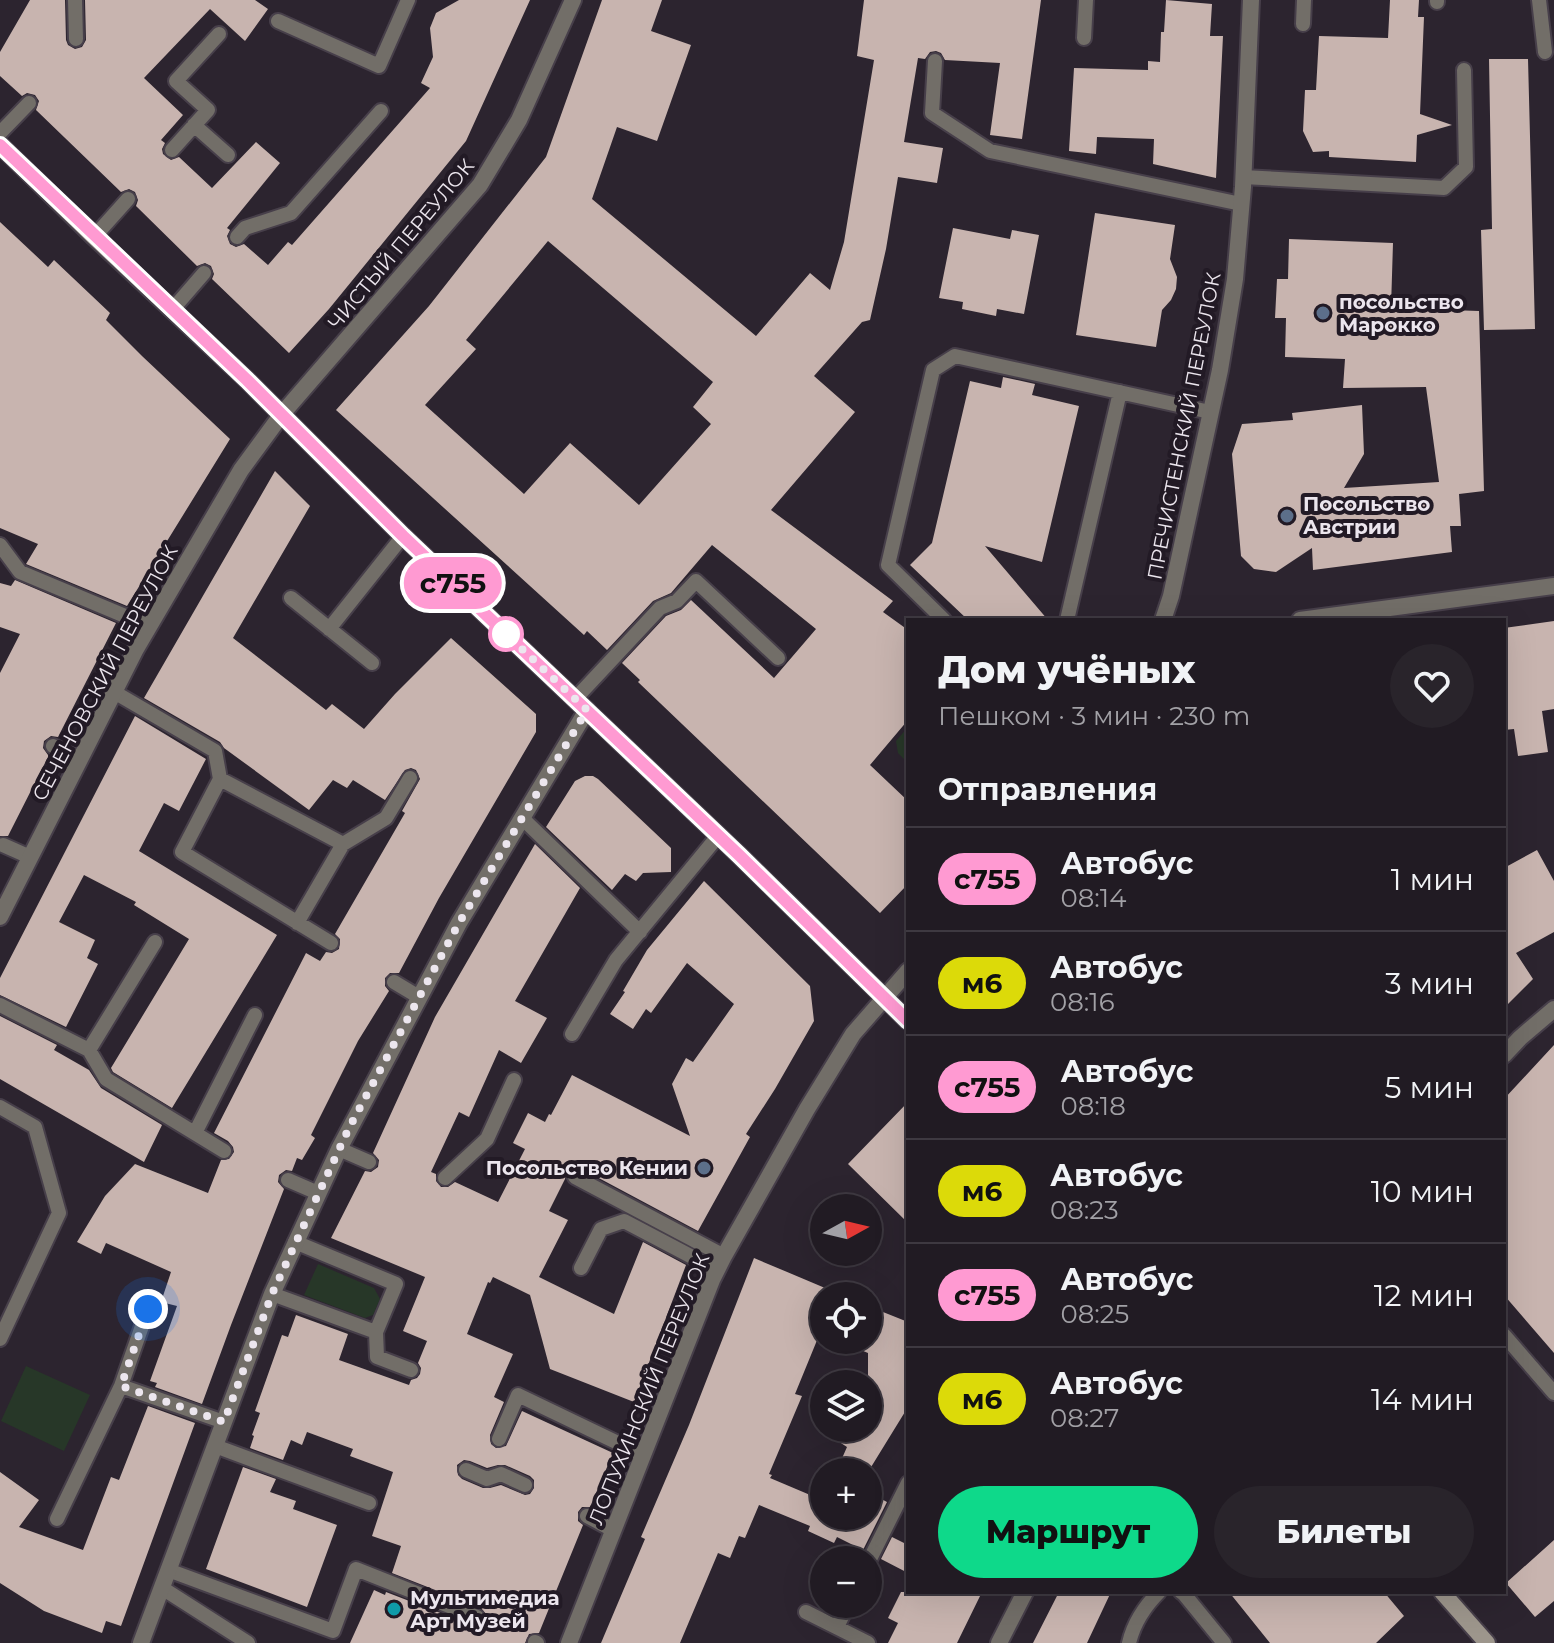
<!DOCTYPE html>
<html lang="ru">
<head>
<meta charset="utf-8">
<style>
	body { margin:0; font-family:Montserrat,sans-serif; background:#29242b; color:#f1f3f6; height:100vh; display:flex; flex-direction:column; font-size:30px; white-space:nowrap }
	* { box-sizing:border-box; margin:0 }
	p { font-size:26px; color:#a2a1a6 }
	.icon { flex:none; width:44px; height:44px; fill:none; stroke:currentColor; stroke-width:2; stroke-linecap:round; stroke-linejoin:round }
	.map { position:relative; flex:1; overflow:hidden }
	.details { position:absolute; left:906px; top:618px; width:600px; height:976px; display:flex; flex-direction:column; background:#211b23; border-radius:0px; box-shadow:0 8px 32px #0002,0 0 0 2px #3e3941 }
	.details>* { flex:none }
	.badge { padding:0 16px; border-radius:26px; font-size:28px; line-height:52px }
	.needle { width:52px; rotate:82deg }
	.controls { position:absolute; left:810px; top:1194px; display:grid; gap:16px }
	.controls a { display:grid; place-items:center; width:72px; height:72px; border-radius:50%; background:#211b23; box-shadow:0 8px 32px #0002,0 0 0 2px #3e3941; font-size:40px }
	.you { position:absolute; width:40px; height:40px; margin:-20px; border:6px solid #fff; border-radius:50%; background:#1a73e8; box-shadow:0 0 0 12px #1a73e833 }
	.map>.badge { position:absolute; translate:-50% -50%; box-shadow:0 0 0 4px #fff }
	h2 { padding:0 32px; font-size:30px; line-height:72px }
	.round { display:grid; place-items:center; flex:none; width:84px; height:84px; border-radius:42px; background:#29242b }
	.head { display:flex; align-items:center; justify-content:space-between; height:136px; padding:0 32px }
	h1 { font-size:38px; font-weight:800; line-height:60px }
	.button { display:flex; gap:16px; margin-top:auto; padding:16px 32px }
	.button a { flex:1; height:92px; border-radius:48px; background:#0ed98a; color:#111; font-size:32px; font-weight:800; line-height:92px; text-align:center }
	.button a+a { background:#29242b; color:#f1f3f6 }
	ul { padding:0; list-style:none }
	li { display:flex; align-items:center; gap:24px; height:104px; padding:0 32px; border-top:2px solid #3e3941 }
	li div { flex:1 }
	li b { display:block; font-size:30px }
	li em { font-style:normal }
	li .badge { min-width:88px; font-weight:700; text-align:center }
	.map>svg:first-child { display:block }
</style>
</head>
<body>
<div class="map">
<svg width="1554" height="1643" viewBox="0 0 1554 1643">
	<rect width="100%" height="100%" fill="#2c242f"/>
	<path fill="#273728" d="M908 727V763L898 753 896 741Z
		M318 1264 374 1288 380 1299 373 1315 365 1318 304 1295Z
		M26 1366 90 1395 64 1451 1 1421Z"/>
	<path fill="#c8b4af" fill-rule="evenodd" d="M30 0H65L66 40 68 45 75 49 82 47 86 40 85 0H255L268 9 245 41 210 9 144 78 183 115 161 140 165 143 162 149 163 154 171 160 179 157 212 188 256 142 280 163 227 228 230 230 227 236 230 244 236 247 244 244 268 265 288 242 292 245 430 88 421 83 433 57 430 28 436 13 459 0H530L466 141 329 309 289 353 212 279 214 274 211 266 205 263 197 266 136 206 138 200 135 192 129 189 121 192 36 110 39 101 35 95 27 93 22 96 0 76V52Z
		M602 0H662L651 31 691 45 657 141 617 127 592 199 756 336 810 273 830 290 844 242 874 60 857 56 864 0H1041L1022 139 990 135 1000 63 945 60 941 53 936 51 930 52 925 59 918 58 904 142 943 148 937 183 898 177 886 249 870 320 862 322 814 376 855 412 771 510 893 601 883 612 908 630V720L870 765 908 801V884L880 913 638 682 640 680 622 663 666 616 681 610 691 600 774 678 816 629 712 545 671 593 653 601 607 650 587 631 584 635 336 410 429 306 546 157ZM548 241 713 382 693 407 711 424 639 505 570 443 524 494 425 405 476 349 466 340Z
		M1166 0 1212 4 1210 36H1223L1216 178 1153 164 1154 139 1097 137 1096 154 1069 151 1074 68 1148 70V61L1160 62 1161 32H1164Z
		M1390 0H1419L1418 17H1424L1420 114 1452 125 1417 135 1416 162 1329 157V151L1313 152 1303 131 1305 90H1316L1319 36 1388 38Z
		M1489 59H1528L1535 329 1484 330 1481 230 1492 229Z
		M1095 213 1175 225 1170 259 1177 277 1176 289 1171 300 1162 310 1156 347 1076 335Z
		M0 222 48 267 54 260 110 313 106 320 142 356 230 439 127 606 26 564 38 544 0 528Z
		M953 228 1010 239 1012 230 1039 235 1024 314 997 309 996 316 962 309 963 302 939 298Z
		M1289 239 1393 243 1391 308 1479 311 1484 491 1459 494 1461 526H1450L1452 552 1313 570 1312 548 1276 572 1254 569 1241 556 1232 454 1242 424 1293 420 1292 413 1362 405 1364 454 1344 488 1439 482 1426 387 1343 388 1345 359 1285 357 1286 318H1275L1277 279H1288Z
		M1003 377 1035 384 1032 395 1079 406 1042 562 985 546 1048 620H968L910 565 932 543 970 381 1001 388Z
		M275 471 310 506 233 638 326 710 332 704 364 729 395 694 451 638 536 714V732L439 898 399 973H390L385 978V986L389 991 358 1041 311 1135 315 1138 302 1160 297 1158 292 1171 286 1170 279 1175 278 1182 284 1189 231 1325 202 1404 155 1387 157 1383 150 1381 177 1306 161 1302 171 1272 106 1243 101 1254 77 1242 105 1196 135 1164 208 1193 221 1160 229 1159 234 1152 233 1147 228 1141 214 1133 306 953 320 961 326 952 332 953 339 949 340 939 335 934 405 813 402 811 420 779 416 770 411 768 405 770 385 800 353 780 347 788 333 780 309 810 224 748 220 742 144 698Z
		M15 580 116 623 58 737 51 736 44 741 43 748 48 755V757L8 836H0V673L20 634 0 627V583L11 586Z
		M1554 621V709L1542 711 1548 752 1518 756 1514 729 1504 730V628Z
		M135 716 206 759 179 811 164 803 139 851 277 935 172 1108 113 1072 111 1068 189 939 134 905 136 902 84 875 59 922 95 940 87 958 98 964 66 1027 0 995V978Z
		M585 776H593L598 779 671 848V872L643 873 636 881 625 874 612 890 546 827 575 781Z
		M535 844 580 888 515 1001 547 1018 521 1063 499 1050 469 1117 459 1112 431 1172 436 1174V1181L441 1187H448L455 1182 498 1202 525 1149 513 1143 528 1113 545 1122 549 1114 551 1115 572 1075 690 1136 672 1084 686 1058 693 1062 734 1004 687 963 651 1013 646 1009 633 1029 610 1014 625 992 623 991 647 950 704 881 810 986 814 1021 775 1089 746 1134 750 1137 698 1231 580 1168 572 1165 566 1173 565 1179 549 1211 568 1220 539 1277 614 1314 643 1242 686 1265 634 1402 550 1369 530 1295 493 1277 490 1283 488 1282 467 1334 513 1354 494 1397 504 1402 490 1435 491 1444 496 1448 506 1446 522 1411 613 1453 590 1507H582L578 1512V1521L583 1525 539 1633 529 1634 525 1643H350L374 1590 385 1595 386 1592 474 1626 484 1624 487 1615 481 1608 392 1573 401 1546 372 1536 393 1472 350 1456 353 1449 307 1432 302 1445 291 1440 283 1460 250 1448 254 1436 252 1435 260 1413 255 1411 282 1335 288 1337 296 1315 348 1334 339 1360 409 1385 411 1380 417 1378 420 1374 421 1368 418 1363 427 1341 403 1331 425 1277 331 1238 365 1171 371 1172 378 1167 379 1160 373 1153 435 1017ZM464 1460 470 1461 487 1468 498 1465H505L530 1476 534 1480V1488L530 1494 525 1495 501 1485 490 1488H483L462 1479 458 1475 457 1465Z
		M1537 850 1554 881V932L1516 953 1533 979 1504 1008V868Z
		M0 1016 57 1045 54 1050 89 1070 101 1088 162 1125 144 1162 0 1079Z
		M1554 1045V1353L1504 1295V1099Z
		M908 1102V1223L848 1164Z
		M754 1258 844 1296H824V1335L820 1333 795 1394 802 1396 769 1474 772 1475 770 1478 822 1500 824 1497V1516H868V1492L887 1502 863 1550 837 1537 834 1543 808 1531 810 1526 759 1505 745 1538 739 1536 730 1558 718 1553 680 1643H601L645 1539 641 1537 689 1425Z
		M868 1306 908 1322V1407L868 1472H836L847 1447 818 1428H868V1353L837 1340H868Z
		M148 1406 195 1423 121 1626 106 1621 102 1633 44 1611 0 1583V1472L39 1500 19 1527 83 1550 111 1477 119 1480Z
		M243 1467 276 1479 270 1492 296 1501 293 1509 337 1525 307 1607 206 1569Z
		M892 1537 908 1545V1573L881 1559Z
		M1554 1540V1601L1535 1617 1506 1583Z
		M901 1592H982L957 1643H888L898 1623 888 1618Z
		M1059 1592H1111L1087 1643H1033Z
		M1229 1592H1384L1404 1616 1376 1643H1270Z"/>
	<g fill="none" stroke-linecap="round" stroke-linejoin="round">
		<defs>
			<path id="lane" d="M75 0 76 39
				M1539 0 1545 52
				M1437 2V0
				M278 21 379 66 408 0
				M1303 24 1304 0
				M1084 38 1086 0
				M935 61 932 113 990 151 1241 204
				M194 125 228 155
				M0 133 29 103
				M172 150 208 110 176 81 219 34
				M1243 177 1444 188 1466 167 1464 70
				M94 237 128 199
				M237 237 245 228 291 213 381 111
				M172 310 204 273
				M0 545 20 572 149 626
				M291 598 372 663
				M944 620 888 565 933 370 955 356 1210 412
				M1067 620 1120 392
				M329 629 403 536
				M114 692 215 751 220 779 182 852 331 943
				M575 699 660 608 677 601 696 581 778 658
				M53 746 80 759
				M220 779 343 844
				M522 818 640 932
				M3 845 30 857
				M297 923 343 844 386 818 410 778
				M394 982 419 997
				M0 1005 89 1050 155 942
				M572 1034 616 960 718 836
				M89 1050 106 1079 224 1151
				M0 1107 35 1127 59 1213 0 1339
				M195 1133 255 1015
				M339 1149 369 1162
				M575 1177 724 1256
				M445 1178 487 1139 514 1080
				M288 1180 318 1193
				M295 1242 396 1284 376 1332
				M581 1268 601 1229 624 1221 717 1270
				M272 1294 376 1332 377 1357 411 1370
				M1504 1335 1554 1393
				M121 1386 148 1309
				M499 1439 518 1395 643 1455
				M215 1446 369 1503
				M466 1470 487 1479 501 1474 525 1485
				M587 1516 613 1530
				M57 1519 121 1386 224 1422
				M868 1563 908 1483
				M168 1570 333 1631 356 1569 477 1617
				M162 1588 248 1643
				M1181 1592 1184 1594 1224 1643
				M806 1612 868 1643
				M837 1627 848 1604
				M535 1642 537 1643
				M1129 1643C1134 1622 1144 1607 1159 1592"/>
			<path id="street" d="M1163 620 1171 596 1220 370 1235 279 1243 187 1251 0
				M1300 620 1554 586
				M0 917 136 649 241 470 282 414 480 185 519 120 573 0
				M1504 1055 1520 1038 1554 1009
				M141 1643 272 1294 339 1149 459 923 587 710
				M569 1643 712 1280 724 1256 807 1109 853 1034 908 971
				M999 1643 1025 1592"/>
			<path id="secondary" d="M0 145 94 237 247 380 403 536 739 855 908 1021
				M1442 1592 1487 1643"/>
		</defs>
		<use href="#lane" stroke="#473f4a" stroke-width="18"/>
		<use href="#street" stroke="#473f4a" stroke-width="20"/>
		<use href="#secondary" stroke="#473f4a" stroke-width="20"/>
		<use href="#lane" stroke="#726e68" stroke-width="14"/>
		<use href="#street" stroke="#726e68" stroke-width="16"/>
		<use href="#secondary" stroke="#9d968c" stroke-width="16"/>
	</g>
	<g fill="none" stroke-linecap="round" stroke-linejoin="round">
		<defs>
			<path id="line" d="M0 145 247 380 403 536 739 855 908 1021"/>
		</defs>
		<use href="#line" stroke="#fff" stroke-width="18"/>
		<use href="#line" stroke="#ff9ad2" stroke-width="12"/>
		<path stroke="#ece6ee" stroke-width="8" stroke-dasharray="0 14.4" d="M148 1309 121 1386 224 1422 272 1294 349 1128 459 923 587 710 506 634"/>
	</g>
	<g fill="#5c6f8a" stroke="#221a25" stroke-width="3">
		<circle cx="1323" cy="313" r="8"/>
		<circle cx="1287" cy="516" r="8"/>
		<circle cx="704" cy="1168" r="8"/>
	</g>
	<circle fill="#fff" stroke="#ff9ad2" stroke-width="4" cx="506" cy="634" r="16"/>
	<circle fill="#0f9aa8" stroke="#221a25" stroke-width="3" cx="394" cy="1609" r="8"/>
	<g text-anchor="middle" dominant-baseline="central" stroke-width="8" stroke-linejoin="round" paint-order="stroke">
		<g font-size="20" fill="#ece6ee" stroke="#221a25">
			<text transform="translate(401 244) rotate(-50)">ЧИСТЫЙ ПЕРЕУЛОК</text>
			<text transform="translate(1184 426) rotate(-79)">ПРЕЧИСТЕНСКИЙ ПЕРЕУЛОК</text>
			<text transform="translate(105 673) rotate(-62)">СЕЧЕНОВСКИЙ ПЕРЕУЛОК</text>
			<text transform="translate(649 1389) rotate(-68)">ЛОПУХИНСКИЙ ПЕРЕУЛОК</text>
		</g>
		<g font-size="20" font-weight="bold" fill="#ece6ee" stroke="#221a25" text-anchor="start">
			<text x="1339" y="302">посольство<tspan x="1339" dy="23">Марокко</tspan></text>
			<text x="1303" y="504">Посольство<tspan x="1303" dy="23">Австрии</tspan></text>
			<text x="688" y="1168" text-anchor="end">Посольство Кении</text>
			<text x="410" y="1598">Мультимедиа<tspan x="410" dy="23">Арт Музей</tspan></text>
		</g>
	</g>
</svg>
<div class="controls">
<a><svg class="needle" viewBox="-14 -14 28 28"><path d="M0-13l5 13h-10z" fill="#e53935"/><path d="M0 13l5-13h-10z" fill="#a2a1a6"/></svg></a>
<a><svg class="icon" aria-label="locate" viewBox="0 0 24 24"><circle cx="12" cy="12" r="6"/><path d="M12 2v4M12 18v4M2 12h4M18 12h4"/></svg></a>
<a><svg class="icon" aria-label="layers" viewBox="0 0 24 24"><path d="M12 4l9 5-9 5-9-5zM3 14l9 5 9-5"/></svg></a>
<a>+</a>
<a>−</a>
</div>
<div class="you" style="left:148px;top:1309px"></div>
<b class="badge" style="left:453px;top:583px;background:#ff9ad2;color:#111">с755</b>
<section class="details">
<div class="head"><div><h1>Дом учёных</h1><p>Пешком · 3 мин · 230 m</p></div><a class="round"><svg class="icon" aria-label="heart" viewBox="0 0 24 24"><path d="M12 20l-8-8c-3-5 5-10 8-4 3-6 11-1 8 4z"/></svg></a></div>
<h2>Отправления</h2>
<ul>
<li><span class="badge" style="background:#ff9ad2;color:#111">с755</span><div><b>Автобус</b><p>08:14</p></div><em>1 мин</em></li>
<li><span class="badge" style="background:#dcda09;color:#111">м6</span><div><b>Автобус</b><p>08:16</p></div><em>3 мин</em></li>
<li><span class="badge" style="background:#ff9ad2;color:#111">с755</span><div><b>Автобус</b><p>08:18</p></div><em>5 мин</em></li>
<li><span class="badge" style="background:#dcda09;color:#111">м6</span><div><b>Автобус</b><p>08:23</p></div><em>10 мин</em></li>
<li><span class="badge" style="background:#ff9ad2;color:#111">с755</span><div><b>Автобус</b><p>08:25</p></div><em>12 мин</em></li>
<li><span class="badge" style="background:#dcda09;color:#111">м6</span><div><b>Автобус</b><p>08:27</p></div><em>14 мин</em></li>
</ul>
<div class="button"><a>Маршрут</a><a>Билеты</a></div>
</section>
</div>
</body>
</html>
